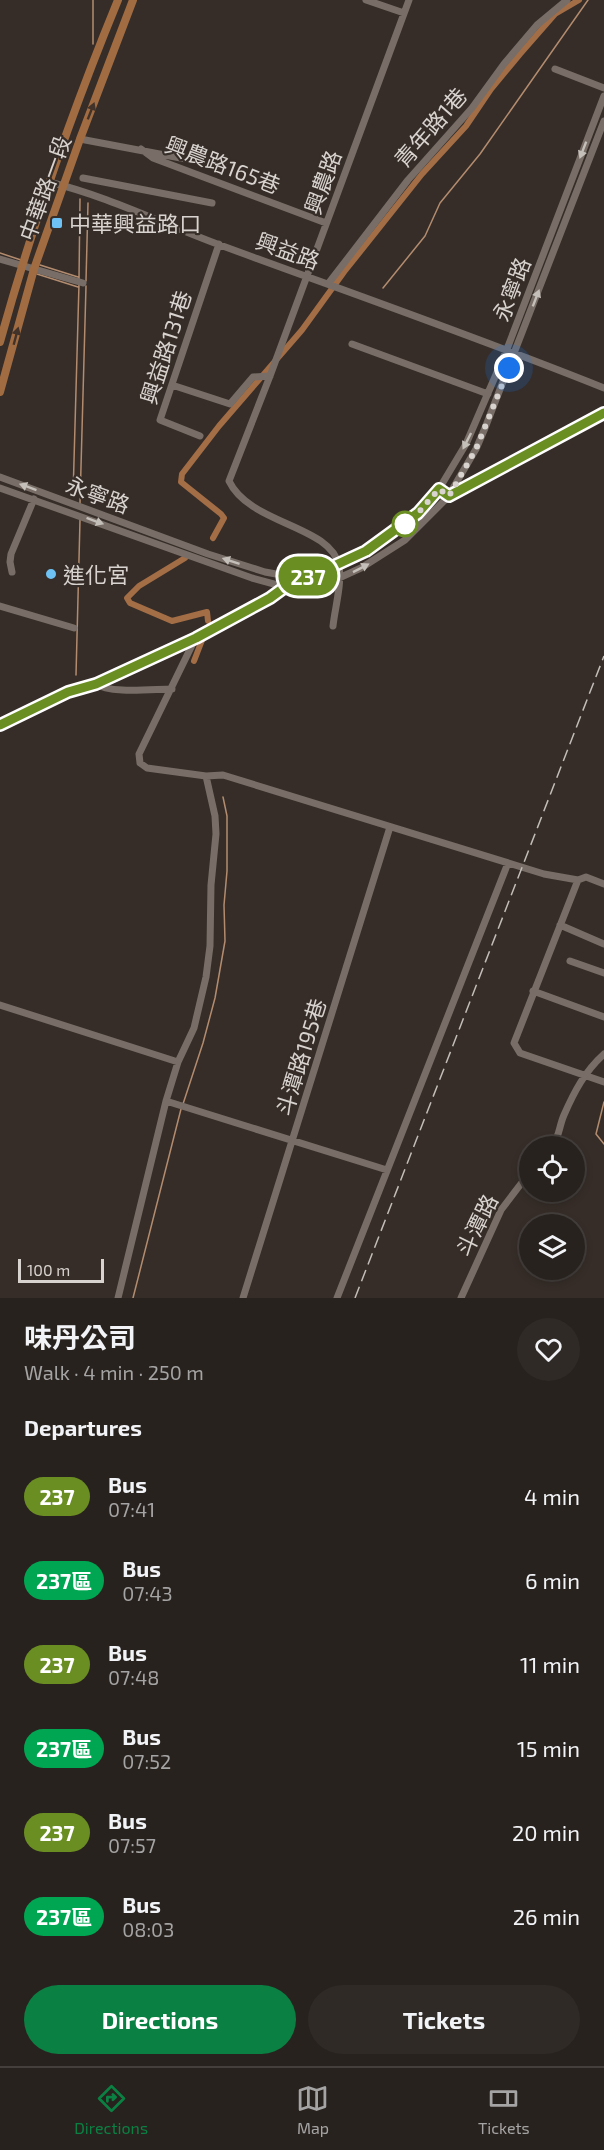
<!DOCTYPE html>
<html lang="en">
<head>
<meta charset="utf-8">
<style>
	body { margin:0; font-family:"Exo 2","Noto Sans TC",sans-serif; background:#302a27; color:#f1f3f6; height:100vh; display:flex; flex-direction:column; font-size:22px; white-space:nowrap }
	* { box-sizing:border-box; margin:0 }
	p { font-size:20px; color:#a5a4a4 }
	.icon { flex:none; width:33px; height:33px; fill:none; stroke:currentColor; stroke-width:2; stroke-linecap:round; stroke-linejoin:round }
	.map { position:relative; height:1298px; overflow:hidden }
	.details { display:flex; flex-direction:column; background:#28221e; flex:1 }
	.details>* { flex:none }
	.badge { padding:0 12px; border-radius:20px; font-size:21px; line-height:39px }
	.buttons { position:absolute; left:519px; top:1136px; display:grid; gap:12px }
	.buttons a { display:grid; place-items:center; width:66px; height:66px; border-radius:50%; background:#28221e; box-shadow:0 3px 9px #0003,0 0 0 2px #443f3c; font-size:30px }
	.scale { position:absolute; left:18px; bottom:15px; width:86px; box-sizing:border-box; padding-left:6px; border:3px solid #d8d3cf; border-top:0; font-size:16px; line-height:21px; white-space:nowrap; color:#d8d3cf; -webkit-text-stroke:4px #362d28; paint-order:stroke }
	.you { position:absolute; width:30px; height:30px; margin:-15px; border:4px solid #fff; border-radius:50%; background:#1a73e8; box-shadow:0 0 0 9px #1a73e833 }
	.map>.badge { position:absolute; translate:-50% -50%; box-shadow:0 0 0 3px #fff }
	h2 { padding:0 24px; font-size:22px; line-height:54px }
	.round { display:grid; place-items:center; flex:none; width:63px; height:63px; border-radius:32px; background:#302a27 }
	.summary { display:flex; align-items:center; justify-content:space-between; height:102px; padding:0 24px }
	h1 { font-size:28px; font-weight:700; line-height:45px }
	.cta { display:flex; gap:12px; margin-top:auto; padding:12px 24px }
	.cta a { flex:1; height:69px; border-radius:36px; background:#0b8043; color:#fff; font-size:24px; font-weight:700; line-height:69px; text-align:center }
	.cta a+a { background:#302a27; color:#f1f3f6 }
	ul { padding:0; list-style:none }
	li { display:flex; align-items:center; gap:18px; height:84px; padding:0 24px }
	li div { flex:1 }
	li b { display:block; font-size:22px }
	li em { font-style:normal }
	li .badge { min-width:66px; font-weight:700; text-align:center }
	.menu { display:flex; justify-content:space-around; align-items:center; height:84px; border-top:2px solid #443f3c; background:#28221e; font-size:16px; color:#a5a4a4 }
	.menu a { display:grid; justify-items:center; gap:3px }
	.menu .current { color:#0b8043 }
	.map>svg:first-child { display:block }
</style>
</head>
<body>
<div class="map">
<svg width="604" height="1298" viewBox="0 0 604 1298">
	<rect width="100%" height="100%" fill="#362d28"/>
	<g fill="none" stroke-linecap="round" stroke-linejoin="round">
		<path stroke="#b38c6f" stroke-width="1.5" d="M93 44V0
			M0 253 21 260
			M40 265 78 277
			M37 274 78 287
			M79 279 80 199
			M86 281 88 203
			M383 288 425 236 440 203 480 154 588 0
			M73 496 79 284
			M80 503 86 286
			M76 675 80 520
			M604 1102 596 1134 604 1144
			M183 1104 203 1043 215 998 225 941 224 905 227 871V816L223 797
			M133 1298 181 1109"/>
		<path stroke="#a36d46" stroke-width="6" d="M213 538 224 518 221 514 181 482 182 474 219 426 302 330 344 272 422 174 466 126 491 89 520 54 555 14 579 0
			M185 558 139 586 127 598 130 603 172 621 207 612 208 621
			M194 661 204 635"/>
		<path stroke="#786e67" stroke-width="7" d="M366 0 404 13
			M555 69 604 88
			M80 139 223 166
			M141 149 153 158 326 223
			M83 178 212 203
			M49 182C107 196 163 224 220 245 348 292 477 337 604 388
			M0 259 83 283
			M328 284 408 180 472 108 504 64 537 25 567 0
			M352 344 488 394
			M172 385 230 404 253 377 270 376
			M200 436 160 420 219 244
			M0 477 208 554 265 572 287 576H312L366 551 418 513 439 489 466 444 507 349 604 96
			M0 488 252 578 285 587
			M449 495 476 449 485 428 604 121
			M12 572 10 562 11 554 34 499
			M0 606 74 628
			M333 626C335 607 342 585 339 566 331 525 250 525 229 481L270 376 409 0
			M96 684C109 694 154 689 172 689
			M0 725 68 692 96 684 196 637 270 598 285 587 313 586 339 578 361 568 405 540 449 496 604 413
			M206 776 223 775 544 874 578 880 586 877 604 884
			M578 880 514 1043 520 1053 604 1082
			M560 925 604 944
			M570 961 604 973
			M533 991 604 1017
			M0 1005 178 1062
			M166 1101 387 1170
			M552 1146C560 1136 559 1126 564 1115 574 1092 585 1071 604 1054
			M118 1298 166 1101 178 1062 194 1028 206 977 210 946 211 885 216 834 215 816 206 776 147 768 140 763 139 754 196 637
			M243 1298 390 827
			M337 1298 508 863
			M461 1298 501 1210 530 1172"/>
		<path stroke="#a16c41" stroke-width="8" d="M0 342C32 226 72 112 118 0
			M0 392 34 269 80 139 133 0"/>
		<path stroke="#c2bdb8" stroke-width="1.5" stroke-dasharray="12 6" stroke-linecap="butt" d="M355 1298 604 656"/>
	</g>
	<defs><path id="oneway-solid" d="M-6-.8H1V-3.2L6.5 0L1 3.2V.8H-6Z" transform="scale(1.5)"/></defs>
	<g fill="#41332a">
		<use href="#oneway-solid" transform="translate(91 111) rotate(-69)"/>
		<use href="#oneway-solid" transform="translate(16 336) rotate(-75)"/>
	</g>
	<g fill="#c5bfba">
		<use href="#oneway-solid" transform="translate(583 150) rotate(111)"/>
		<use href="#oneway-solid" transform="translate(536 298) rotate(-69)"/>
		<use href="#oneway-solid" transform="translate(467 441) rotate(117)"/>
		<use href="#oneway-solid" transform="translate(28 487) rotate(-160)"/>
		<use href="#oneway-solid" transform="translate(95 521) rotate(20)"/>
		<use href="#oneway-solid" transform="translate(231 561) rotate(-162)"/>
		<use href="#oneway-solid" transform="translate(361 568) rotate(-27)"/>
	</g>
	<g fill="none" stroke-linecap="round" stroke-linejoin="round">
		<defs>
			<path id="line" d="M0 725 68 692 96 684 196 638 270 598 285 587 287 576H312L366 551 418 513 439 489 449 496 604 413"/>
		</defs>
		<use href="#line" stroke="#fff" stroke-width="14"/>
		<use href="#line" stroke="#6b8e23" stroke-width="9"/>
		<path stroke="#d8d3cf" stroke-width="6" stroke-dasharray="0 10.8" d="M405 524 400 527 418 513 439 489 449 496 476 449 509 368"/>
	</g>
	<g fill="#6dc2f3" stroke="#362d28" stroke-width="2">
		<rect x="51" y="217" width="12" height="12" rx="3"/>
		<circle cx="51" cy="574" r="6"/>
	</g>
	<circle fill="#fff" stroke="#6b8e23" stroke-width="3" cx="405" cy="524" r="12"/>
	<g text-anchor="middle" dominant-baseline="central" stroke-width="4.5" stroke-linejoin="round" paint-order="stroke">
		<g font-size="22" fill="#d8d3cf" stroke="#362d28">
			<text transform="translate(430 127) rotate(-49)">青年路1巷</text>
			<text transform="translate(223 164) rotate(21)">興農路165巷</text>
			<text transform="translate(322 182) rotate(-70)">興農路</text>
			<text transform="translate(44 188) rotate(-70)">中華路一段</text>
			<text transform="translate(288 250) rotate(20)">興益路</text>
			<text transform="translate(511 289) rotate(-69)">永寧路</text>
			<text transform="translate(165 347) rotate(-72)">興益路131巷</text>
			<text transform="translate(98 494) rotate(20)">永寧路</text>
			<text transform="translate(300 1057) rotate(-73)">斗潭路195巷</text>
			<text transform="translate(476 1225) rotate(-64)">斗潭路</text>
		</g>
		<g font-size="22" fill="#d8d3cf" stroke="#362d28" text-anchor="start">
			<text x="69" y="223">中華興益路口</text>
			<text x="63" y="574">進化宮</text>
		</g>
	</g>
</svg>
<div class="buttons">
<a><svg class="icon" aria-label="locate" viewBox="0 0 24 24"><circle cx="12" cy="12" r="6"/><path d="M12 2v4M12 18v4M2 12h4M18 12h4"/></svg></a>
<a><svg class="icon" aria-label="layers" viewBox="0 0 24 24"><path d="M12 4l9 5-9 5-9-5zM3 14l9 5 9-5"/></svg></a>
</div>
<div class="scale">100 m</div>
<div class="you" style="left:509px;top:368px"></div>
<b class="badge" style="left:308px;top:576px;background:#6b8e23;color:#fff">237</b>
</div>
<section class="details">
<div class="summary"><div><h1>味丹公司</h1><p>Walk · 4 min · 250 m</p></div><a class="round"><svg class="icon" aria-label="heart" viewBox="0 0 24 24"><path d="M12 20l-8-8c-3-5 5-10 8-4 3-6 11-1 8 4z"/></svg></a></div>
<h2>Departures</h2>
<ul>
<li><span class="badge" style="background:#6b8e23;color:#fff">237</span><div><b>Bus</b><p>07:41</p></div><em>4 min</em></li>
<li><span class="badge" style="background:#00a651;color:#fff">237區</span><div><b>Bus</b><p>07:43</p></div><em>6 min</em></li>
<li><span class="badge" style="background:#6b8e23;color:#fff">237</span><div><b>Bus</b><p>07:48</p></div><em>11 min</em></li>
<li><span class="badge" style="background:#00a651;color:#fff">237區</span><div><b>Bus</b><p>07:52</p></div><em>15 min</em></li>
<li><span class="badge" style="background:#6b8e23;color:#fff">237</span><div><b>Bus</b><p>07:57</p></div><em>20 min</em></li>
<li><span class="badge" style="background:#00a651;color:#fff">237區</span><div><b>Bus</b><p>08:03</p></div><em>26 min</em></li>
</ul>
<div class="cta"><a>Directions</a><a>Tickets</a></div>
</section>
<nav class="menu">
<a class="current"><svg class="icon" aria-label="directions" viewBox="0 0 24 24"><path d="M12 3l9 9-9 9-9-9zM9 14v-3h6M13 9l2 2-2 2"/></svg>Directions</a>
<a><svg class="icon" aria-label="map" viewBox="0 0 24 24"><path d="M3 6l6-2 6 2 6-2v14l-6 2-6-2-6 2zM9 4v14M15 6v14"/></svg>Map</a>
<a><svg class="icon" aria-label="tickets" viewBox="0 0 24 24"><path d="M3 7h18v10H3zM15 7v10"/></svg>Tickets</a>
</nav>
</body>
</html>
